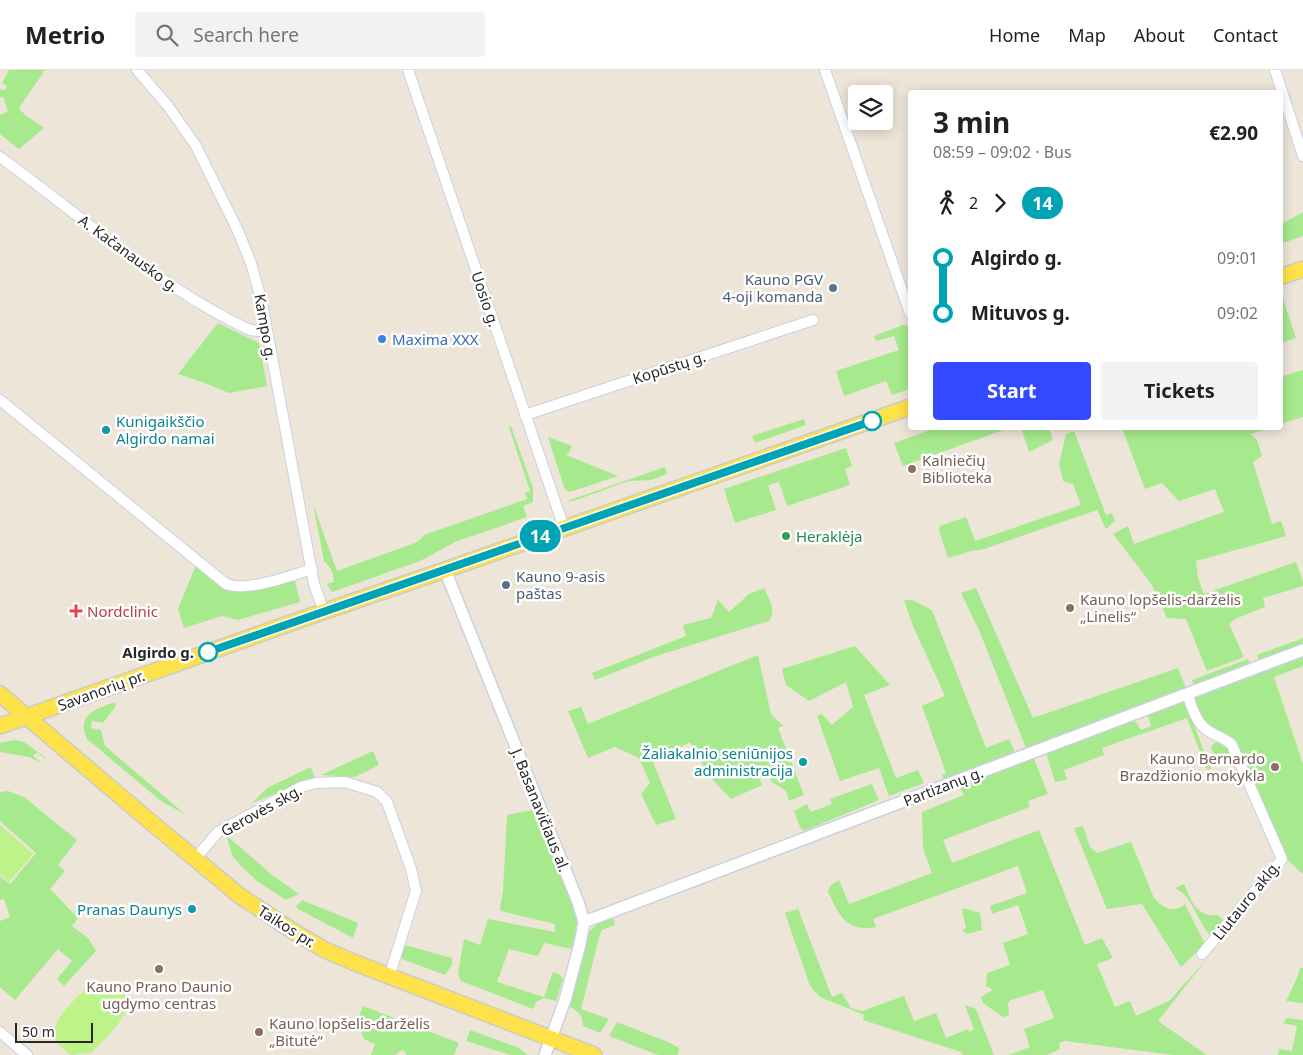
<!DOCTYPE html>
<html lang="en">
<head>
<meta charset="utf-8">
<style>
	body { margin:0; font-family:"Noto Sans",sans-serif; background:#f2f2f2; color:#202124; height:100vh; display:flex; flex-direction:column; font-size:19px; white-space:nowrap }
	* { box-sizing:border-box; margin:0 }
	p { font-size:16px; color:#757577 }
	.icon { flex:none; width:28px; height:28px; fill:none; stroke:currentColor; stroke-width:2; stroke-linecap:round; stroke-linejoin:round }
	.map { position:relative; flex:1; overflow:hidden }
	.panel { position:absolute; left:908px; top:20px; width:375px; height:340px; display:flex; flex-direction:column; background:#fff; border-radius:5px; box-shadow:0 2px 12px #0003 }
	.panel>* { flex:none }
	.badge { padding:0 10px; border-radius:16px; font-size:18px; line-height:32px }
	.tools { position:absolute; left:848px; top:15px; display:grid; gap:10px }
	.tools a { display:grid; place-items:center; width:45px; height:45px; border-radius:5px; background:#fff; box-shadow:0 2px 12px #0003; font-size:25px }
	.scale { position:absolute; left:15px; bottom:12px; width:78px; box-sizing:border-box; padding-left:5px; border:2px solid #282828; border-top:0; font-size:14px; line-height:18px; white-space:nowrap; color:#282828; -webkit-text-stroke:4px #fff; paint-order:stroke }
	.map>.badge { position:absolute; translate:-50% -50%; box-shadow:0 0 0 2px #fff }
	.legs { display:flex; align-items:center; gap:8px; height:55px; padding:0 25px; font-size:16px }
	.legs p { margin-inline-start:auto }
	.overview { display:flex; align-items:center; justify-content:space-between; height:85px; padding:0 25px }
	h1 { font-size:28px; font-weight:700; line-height:38px }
	.action { display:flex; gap:10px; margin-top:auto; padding:10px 25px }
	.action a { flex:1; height:58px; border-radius:5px; background:#3249ff; color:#fff; font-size:20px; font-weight:700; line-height:58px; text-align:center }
	.action a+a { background:#f2f2f2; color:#202124 }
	ul { padding:0 25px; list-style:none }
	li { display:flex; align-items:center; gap:18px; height:55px; font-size:19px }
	li i { display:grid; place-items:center; width:8px; height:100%; margin:0 6px; background:currentColor }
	li i::after { content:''; width:12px; height:12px; margin:-6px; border:4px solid; border-radius:50%; background:#fff }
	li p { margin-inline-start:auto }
	li:first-child i { background:linear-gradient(#0000 50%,currentColor 0) }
	li:last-child i { background:linear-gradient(currentColor 50%,#0000 0) }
	header { display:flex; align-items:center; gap:30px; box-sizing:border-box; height:70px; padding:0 25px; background:#fff; border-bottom:1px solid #e0e0e0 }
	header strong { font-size:24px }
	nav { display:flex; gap:28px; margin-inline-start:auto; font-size:18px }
	.search { width:350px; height:45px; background:#f2f2f2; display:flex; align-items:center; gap:12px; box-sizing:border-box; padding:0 18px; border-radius:5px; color:#757577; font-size:19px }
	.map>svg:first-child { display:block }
</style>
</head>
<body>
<header>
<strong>Metrio</strong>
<div class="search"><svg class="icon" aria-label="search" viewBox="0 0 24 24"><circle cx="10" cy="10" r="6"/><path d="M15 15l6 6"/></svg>Search here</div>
<nav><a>Home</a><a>Map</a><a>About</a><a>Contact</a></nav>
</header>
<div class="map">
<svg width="1303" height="985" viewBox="0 0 1303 985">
	<rect width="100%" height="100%" fill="#ede5d8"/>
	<path fill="#a6ea8d" d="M9 0H45L19 38 25 45 44 58 19 79 0 64V45L8 41 3 27H0V19L5 20 7 16 2 13Z
		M1303 142V166L1280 174V155Z
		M1281 223 1296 268 1280 273V224Z
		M218 253 259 273 267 316 229 323 210 315 178 304Z
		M903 255H907L910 264V319L892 325 886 311 844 326 836 301 899 280 894 266 876 271 874 266Z
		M1303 300V347L1280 354V307Z
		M804 349 806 355 755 373 752 366Z
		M511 356 533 418V432L523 436 527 447 455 472 420 491 332 522 327 514 334 512C333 502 331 497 324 491L313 434 337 501 415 473 420 470 424 465 527 429 525 423 530 421 509 357Z
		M936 358H1009L903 396 894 373Z
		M1021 358H1049L1053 370 1029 382Z
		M1122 358H1270L1251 364 1257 370 1262 386 1253 392 1272 454 1281 451 1286 466 1196 491 1198 508 1204 524 1296 492 1303 511V516L1263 528 1265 537 1235 549 1229 554 1244 587 1207 601 1186 549 1167 548 1152 515 1113 464 1128 456 1134 474 1224 442 1215 419 1179 431 1162 413 1145 419Z
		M1074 361 1106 445 1112 443 1115 451 1106 459 1097 440 984 479 971 481 948 488 939 460 940 456 966 447 975 471 1081 435 1073 414 1063 411 1059 394 1066 364Z
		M548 367 572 376 569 383 566 385 618 406 570 422 565 420Z
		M846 378 852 396 845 399 850 415 787 436 779 412 768 415 776 440 735 453 724 419Z
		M665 397 667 404 651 410 629 411 573 431H567Z
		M196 495 229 520 238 522 295 511 300 532 238 550 222 546 184 558 178 539Z
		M764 518C769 530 777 539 769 551L656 586 595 610 592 603 686 566 683 555 711 548 718 530 729 542 749 524Z
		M976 518 1033 648 1178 598 1186 618 1026 678 979 560 961 523Z
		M904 530H912L932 540 986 678 1009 669 1014 680 1013 683 944 709 942 705 946 703 922 636 945 626 913 556Z
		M1303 568V574L1259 591 1257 585Z
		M855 576 890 615 864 625 896 708 918 700 924 713 889 726 879 698 840 711 817 646 822 644 832 655 853 637 846 612 809 631 786 615 782 599Z
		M758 585 771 644 783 656 778 658 804 725 789 731 786 721 772 712 767 699 757 703 762 715 731 729 710 707 690 672 653 692 676 749 656 755 641 724 650 713 639 688 615 677 588 688 568 641 581 637 588 654Z
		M1303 586V596L1274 607 1303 694V804L1286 789 1235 669 1204 655 1193 632 1197 624Z
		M1248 589 1250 594 1194 615 1192 610Z
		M115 632 116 636 103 653 92 651 91 658 101 660 105 676 186 745 161 731 87 669C76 644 96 639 115 632Z
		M1180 632 1186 634 1211 699 1207 700 1187 648 1102 678 1104 685 1064 700 1067 710 1055 712 1047 686V681L1130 652H1136L1141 660 1151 656 1148 646 1150 643Z
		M15 670 24 672 46 688 45 689 37 682 33 686 42 693 29 687 0 682V673Z
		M1216 672C1227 672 1230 680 1235 689L1217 696 1211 676Z
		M373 681 379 695 355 707 321 705Z
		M1031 687 1034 689 1048 724 1028 731 1030 737 943 770 952 793 1039 760 1085 875 1102 868 1113 888 1097 894 1115 937 1130 931 1136 946 1169 931 1207 889 1158 951 1207 985H1173L1065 971 1059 973 1060 979 1047 985H1009L1030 977 1024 959 1054 948 1043 920 1011 930 1008 933 1009 945 1003 947 983 933 981 927 993 920 986 916 987 903 1010 895 1003 873 1028 864 1018 835 992 844 990 836 1027 823 1018 796 873 849 876 857C845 862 839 845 828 821L831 815 839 810 849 834 932 803 923 778 922 742 964 725 959 716Z
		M311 697 315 708 252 733 267 718Z
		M872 714 879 730 804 761 800 757 794 741 807 734 811 742 832 734 830 729Z
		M8 721 24 727 77 770 58 795 65 801 50 819 78 848 72 856 88 868 96 881 64 916 57 909 72 891 58 879 15 930 0 917V851L10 847 4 829 0 830V806L10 814 36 783 0 751V722Z
		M533 740 572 834 577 854 572 879 544 873 538 886 509 879 497 912 544 927 553 902 560 905 563 909 556 931 544 928 536 932 533 939 461 911 458 905 459 897 464 869 480 875 488 849 555 862V854L501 841 500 839 503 821 507 745Z
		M1083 756 1090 777 1097 783 1131 772 1154 828C1162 838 1175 844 1185 834L1205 874 1181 897 1142 834 1107 839 1074 758Z
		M226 765 272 805 299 824 286 830 257 811 241 796 233 787Z
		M1184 814C1192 831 1195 847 1218 845L1225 852 1212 867C1197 853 1194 827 1175 818Z
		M302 830 358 853 353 868 300 840 296 837Z
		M964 838 980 843 982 860 967 864 962 860 966 858 962 840Z
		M798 839 832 927 842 923 851 938 862 941 904 926 914 951 936 943 946 968 968 959 969 962 974 959 965 935 976 939 994 985H963L961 982 863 950 864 945 820 927 810 916 785 843Z
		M613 847 615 855 602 860 600 864 581 939 609 949 600 963 583 956C582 941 578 944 570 936L589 862 598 853Z
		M405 875 452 888V895L445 905 402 889 401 881Z
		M1300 898H1303V933L1286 931 1298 906Z
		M363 936 459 973 454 985H406V983L402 980 395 985H371L375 974 364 969 357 952Z
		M1287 948 1303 950V985H1278L1279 979 1292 981 1297 956 1283 953Z
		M617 952 668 972 679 978 678 985H658L609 966Z
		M470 960 517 977 528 985H511L466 971Z"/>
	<path fill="#bdf388" d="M0 755 33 784 9 812 0 804Z
		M95 911C107 911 115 912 123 922 138 942 104 969 91 983L71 985C66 981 59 977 56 971 46 952 78 928 89 915Z"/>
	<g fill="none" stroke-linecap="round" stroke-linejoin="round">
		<defs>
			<path id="minor" d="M137 0 168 36 196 76 238 161 251 193 262 233 314 514 324 542
				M408 0 564 458
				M825 0 910 243
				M1275 0 1303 86
				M0 87C82 146 158 217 250 260L258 261 266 260
				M0 330 226 514C248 522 289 506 312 499
				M525 345 813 250
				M1187 624C1193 639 1196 655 1212 663 1219 667 1226 669 1232 675L1282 789 1202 884
				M195 789 218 762 301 717 316 713 345 712 377 722 387 732 411 799 416 821 389 907
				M0 962 27 985"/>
			<path id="tertiary" d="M445 500 578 832 584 852 580 874 565 930 545 985
				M584 852 1303 580"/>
			<path id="primary" d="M1280 207 1303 199
				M0 624 146 748 240 826 296 863 325 880 358 894 594 985
				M0 656 305 548 445 500 910 337"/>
		</defs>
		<use href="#minor" stroke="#cdcfe3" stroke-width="12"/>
		<use href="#tertiary" stroke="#cdcfe3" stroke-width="14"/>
		<use href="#primary" stroke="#cbcbcb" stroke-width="18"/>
		<use href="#minor" stroke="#fff" stroke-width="10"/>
		<use href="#tertiary" stroke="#fff" stroke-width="11"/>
		<use href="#primary" stroke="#ffe24a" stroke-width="15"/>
	</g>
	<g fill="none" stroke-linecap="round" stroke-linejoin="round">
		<defs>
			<path id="line-1" d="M208 582 872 351"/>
		</defs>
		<use href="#line-1" stroke="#fff" stroke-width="11"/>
		<use href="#line-1" stroke="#00a3b4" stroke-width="8"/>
	</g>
	<g fill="#5c6f8a" stroke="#fff" stroke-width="2">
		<circle cx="833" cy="218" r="5"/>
		<circle cx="506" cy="515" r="5"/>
	</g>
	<circle fill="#3f7fe0" stroke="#fff" stroke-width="2" cx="382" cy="269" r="5"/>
	<g fill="#fff" stroke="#00a3b4" stroke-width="2.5">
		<circle cx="872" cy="351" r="9"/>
		<circle cx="208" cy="582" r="9"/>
	</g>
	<g fill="#0f9aa8" stroke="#fff" stroke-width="2">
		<circle cx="106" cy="360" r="5"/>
		<circle cx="803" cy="692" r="5"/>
		<circle cx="192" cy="839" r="5"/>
	</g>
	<g fill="#8d6e63" stroke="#fff" stroke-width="2">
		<circle cx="912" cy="399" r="5"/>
		<circle cx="1070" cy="538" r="5"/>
		<circle cx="1275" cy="697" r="5"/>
		<circle cx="159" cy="899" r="5"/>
		<circle cx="259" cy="962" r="5"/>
	</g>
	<circle fill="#2e9e5b" stroke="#fff" stroke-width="2" cx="786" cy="466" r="5"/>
	<path fill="#e0444e" stroke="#fff" stroke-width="2" d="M73.5 533.5h5v5h5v5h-5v5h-5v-5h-5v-5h5z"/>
	<g text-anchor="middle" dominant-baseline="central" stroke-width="5" stroke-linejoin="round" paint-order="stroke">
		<g font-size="15" fill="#282828" stroke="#fff">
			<text transform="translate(129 183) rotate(36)">A. Kačanausko g.</text>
			<text transform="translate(486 229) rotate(71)">Uosio g.</text>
			<text transform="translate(266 257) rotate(80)">Kampo g.</text>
			<text transform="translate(669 297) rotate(-18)">Kopūstų g.</text>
			<text transform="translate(101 620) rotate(-20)">Savanorių pr.</text>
			<text transform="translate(943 716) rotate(-21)">Partizanų g.</text>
			<text transform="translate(261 740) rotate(-29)">Gerovės skg.</text>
			<text transform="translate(541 740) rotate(68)">J. Basanavičiaus al.</text>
			<text transform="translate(1246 830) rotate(-51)">Liutauro aklg.</text>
			<text transform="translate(287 856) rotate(32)">Taikos pr.</text>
		</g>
		<g font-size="15" fill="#4e5e75" stroke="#fff" text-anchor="end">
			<text x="823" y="209">Kauno PGV<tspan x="823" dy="17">4-oji komanda</tspan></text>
			<text x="516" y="506" text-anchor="start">Kauno 9-asis<tspan x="516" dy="17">paštas</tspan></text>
		</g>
		<g font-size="15" fill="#366cbe" stroke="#fff" text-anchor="start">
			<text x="392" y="269">Maxima XXX</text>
		</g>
		<g font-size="15" fill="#0d838f" stroke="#fff" text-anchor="end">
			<text x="116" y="351" text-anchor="start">Kunigaikščio<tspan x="116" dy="17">Algirdo namai</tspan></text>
			<text x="793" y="683">Žaliakalnio seniūnijos<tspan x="793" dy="17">administracija</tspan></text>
			<text x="182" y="839">Pranas Daunys</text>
		</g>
		<g font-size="15" fill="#785e54" stroke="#fff" text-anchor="start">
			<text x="922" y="390">Kalniečių<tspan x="922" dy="17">Biblioteka</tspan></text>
			<text x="1080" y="529">Kauno lopšelis-darželis<tspan x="1080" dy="17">„Linelis“</tspan></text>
			<text x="1265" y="688" text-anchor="end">Kauno Bernardo<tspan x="1265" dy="17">Brazdžionio mokykla</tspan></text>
			<text x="159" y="916" text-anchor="middle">Kauno Prano Daunio<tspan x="159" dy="17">ugdymo centras</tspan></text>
			<text x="269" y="953">Kauno lopšelis-darželis<tspan x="269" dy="17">„Bitutė“</tspan></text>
		</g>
		<g font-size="15" fill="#27864d" stroke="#fff" text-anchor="start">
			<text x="796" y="466">Heraklėja</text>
		</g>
		<g font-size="15" fill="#be3a42" stroke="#fff" text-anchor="start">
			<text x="87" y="541">Nordclinic</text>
		</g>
		<g font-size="15" font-weight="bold" fill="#282828" stroke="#fff" text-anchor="end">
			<text x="194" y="582">Algirdo g.</text>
		</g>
	</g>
</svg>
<div class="tools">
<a><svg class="icon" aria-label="layers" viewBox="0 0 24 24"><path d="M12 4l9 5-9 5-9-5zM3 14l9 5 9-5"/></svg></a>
</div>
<div class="scale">50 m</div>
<b class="badge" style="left:540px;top:466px;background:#00a3b4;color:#fff">14</b>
<section class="panel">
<div class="overview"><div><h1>3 min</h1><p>08:59 – 09:02 · Bus</p></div><b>€2.90</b></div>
<div class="legs"><svg class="icon" aria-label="walk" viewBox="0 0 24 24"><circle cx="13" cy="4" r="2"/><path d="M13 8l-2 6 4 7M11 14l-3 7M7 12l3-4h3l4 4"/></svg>2<svg class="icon" aria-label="forward" viewBox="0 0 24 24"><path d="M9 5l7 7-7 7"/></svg><b class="badge" style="background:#00a3b4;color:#fff">14</b></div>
<ul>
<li><i style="color:#00a3b4"></i><b>Algirdo g.</b><p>09:01</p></li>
<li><i style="color:#00a3b4"></i><b>Mituvos g.</b><p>09:02</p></li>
</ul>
<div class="action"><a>Start</a><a>Tickets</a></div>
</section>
</div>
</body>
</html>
